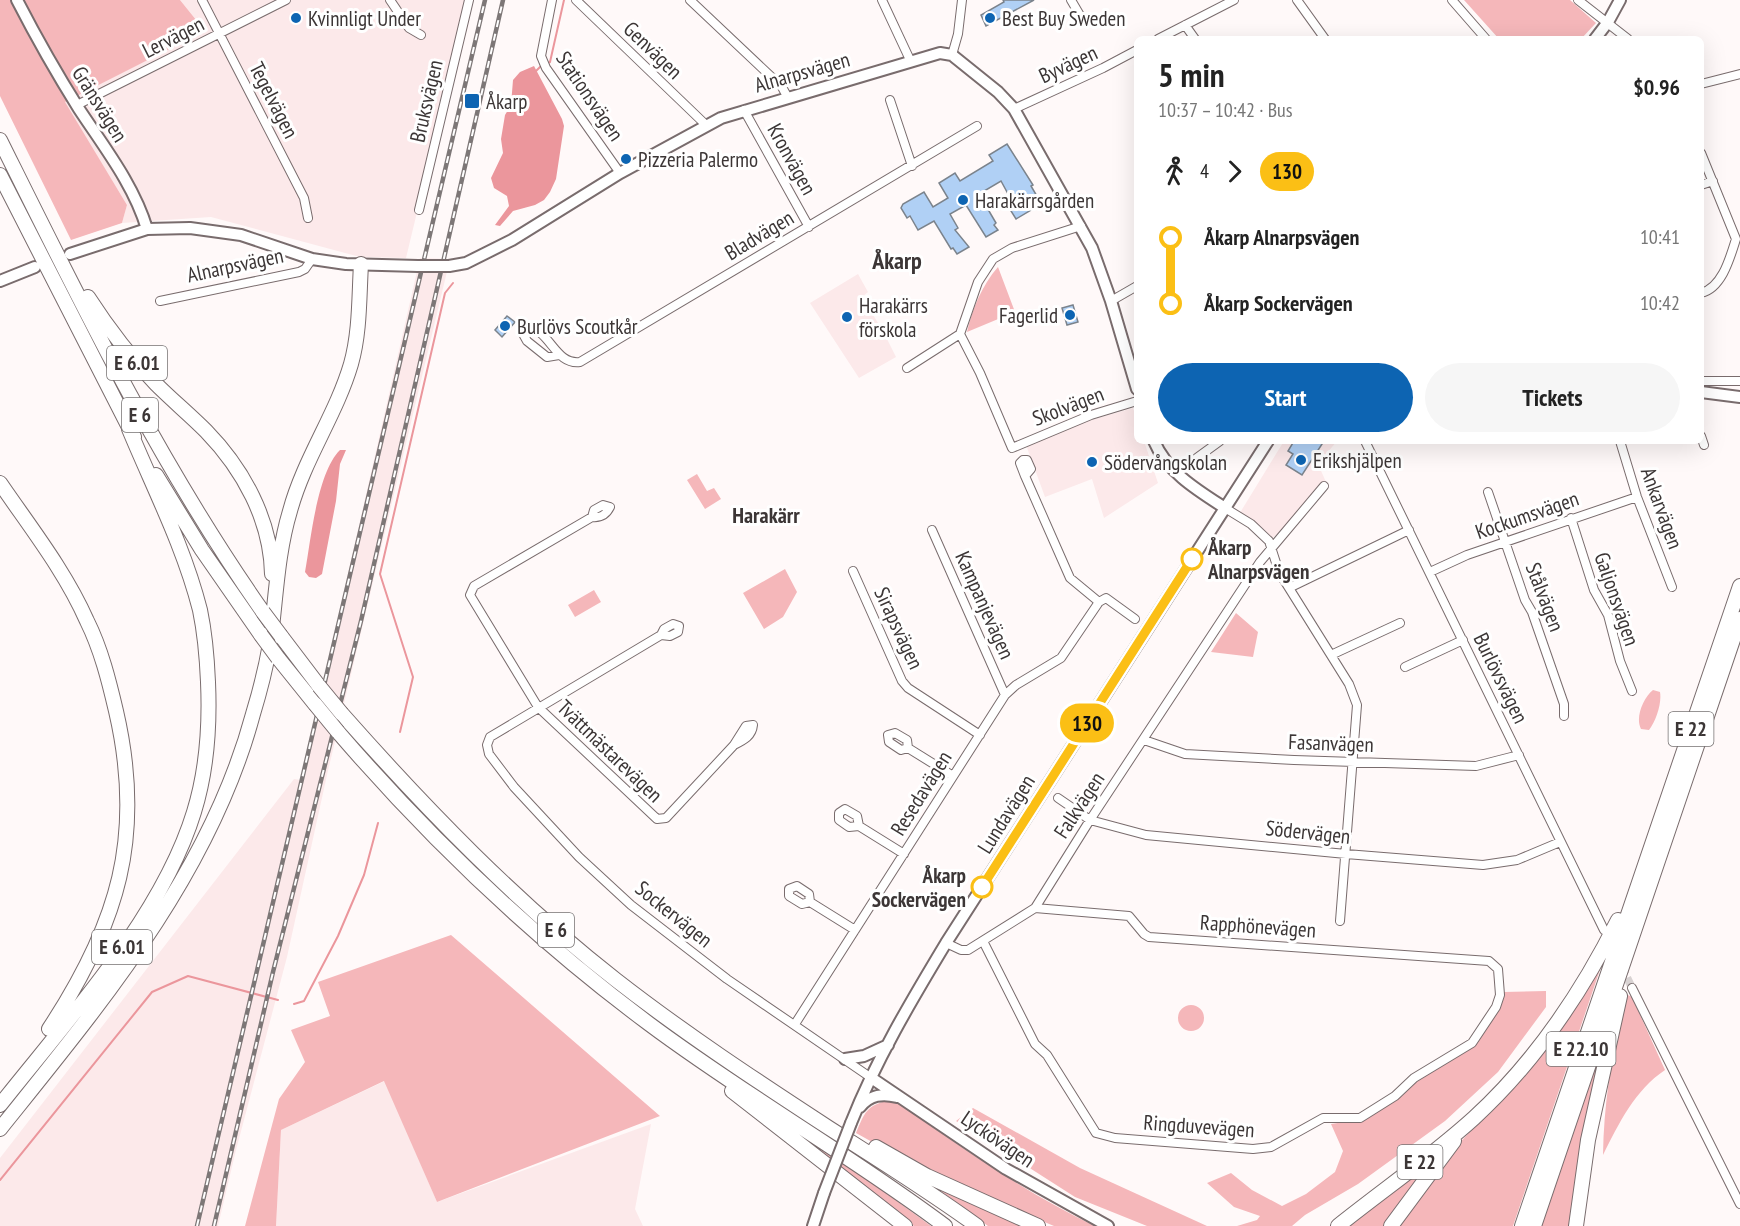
<!DOCTYPE html>
<html lang="en">
<head>
<meta charset="utf-8">
<style>
	body { margin:0; font-family:"PT Sans Narrow",sans-serif; background:#f6f6f6; color:#222; height:100vh; display:flex; flex-direction:column; font-size:22px; white-space:nowrap }
	* { box-sizing:border-box; margin:0 }
	p { font-size:20px; color:#767676 }
	.icon { flex:none; width:33px; height:33px; fill:none; stroke:currentColor; stroke-width:2; stroke-linecap:round; stroke-linejoin:round }
	.map { position:relative; flex:1; overflow:hidden }
	.panel { position:absolute; left:1134px; top:36px; width:570px; height:408px; display:flex; flex-direction:column; background:#fff; border-radius:9px; box-shadow:0 6px 24px #0002 }
	.panel>* { flex:none }
	.badge { padding:0 12px; border-radius:20px; font-size:21px; line-height:39px }
	.map>.badge { position:absolute; translate:-50% -50%; box-shadow:0 0 0 3px #fff }
	.legs { display:flex; align-items:center; gap:9px; height:66px; padding:0 24px; font-size:20px }
	.legs p { margin-inline-start:auto }
	.head { display:flex; align-items:center; justify-content:space-between; height:102px; padding:0 24px }
	h1 { font-size:33px; font-weight:700; line-height:45px }
	.button { display:flex; gap:12px; margin-top:auto; padding:12px 24px }
	.button a { flex:1; height:69px; border-radius:36px; background:#0d64b2; color:#fff; font-size:24px; font-weight:700; line-height:69px; text-align:center }
	.button a+a { background:#f6f6f6; color:#222 }
	ul { padding:0 24px; list-style:none }
	li { display:flex; align-items:center; gap:21px; height:66px; font-size:22px }
	li i { display:grid; place-items:center; width:9px; height:100%; margin:0 8px; background:currentColor }
	li i::after { content:''; width:15px; height:15px; margin:-8px; border:4px solid; border-radius:50%; background:#fff }
	li p { margin-inline-start:auto }
	li:first-child i { background:linear-gradient(#0000 50%,currentColor 0) }
	li:last-child i { background:linear-gradient(currentColor 50%,#0000 0) }
	.map>svg:first-child { display:block }
</style>
</head>
<body>
<div class="map">
<svg width="1740" height="1226" viewBox="0 0 1740 1226">
	<rect width="100%" height="100%" fill="#fff9f9"/>
	<path fill="#fce9ea" d="M180 0H468L406 258 360 257 211 217 122 223 127 205 64 102 205 31Z
		M420 258 450 259 327 775 287 957 235 1154 218 1226H0V1158L294 779 301 780Z
		M858 274 868 292 862 297 883 331 896 357 859 378 810 303Z
		M1133 408 1137 420V441H1144L1158 483 1104 518 1092 479 1045 497 1026 445 1077 424Z
		M1284 441H1337L1318 464 1326 482 1291 524 1271 539 1238 516Z
		M385 1081 437 1202 651 1124 635 1209 643 1226H276L281 1130Z"/>
	<path fill="#f5b7ba" d="M0 0H180L205 31 65 102 127 205 122 223 71 240 0 96Z
		M1464 0H1570L1596 23 1581 39H1499Z
		M998 267 1015 312 967 332C972 310 982 285 998 267Z
		M697 474 707 491 714 488 721 499 705 509 687 480Z
		M785 569 797 592 783 617 764 629 743 593Z
		M594 590 601 602 575 617 568 605Z
		M1236 613 1258 632 1253 657 1211 652Z
		M1653 690 1660 692C1662 703 1656 721 1649 730L1641 729C1635 718 1643 698 1653 690Z
		M451 935 660 1116 437 1202 384 1081 281 1130 276 1226H245L279 1099 305 1062 291 1030 330 1016 318 982Z
		M1606 952 1513 1226H1395L1443 1161 1497 1102Z
		M1546 991V1007L1498 1072 1445 1121 1358 1184 1305 1215 1292 1226H1237L1257 1220 1260 1216 1234 1207 1207 1183 1231 1173 1252 1190 1282 1206 1306 1194 1335 1172 1343 1151 1331 1124 1364 1119 1403 1095 1414 1081 1474 1045 1499 1006 1503 992Z
		M1626 994 1632 997 1665 1070C1635 1090 1619 1123 1603 1155 1604 1097 1613 1050 1626 994Z
		M1178 1018a13 13 0 1 1 26 0a13 13 0 1 1-26 0Z
		M1604 1047 1572 1226H1541L1596 1065Z
		M889 1100 901 1105C964 1149 1026 1193 1095 1226H1054L930 1174 856 1133C865 1112 866 1106 889 1100Z
		M973 1108 1080 1168 1207 1226H1147L1075 1197 956 1121Z
		M785 1128 860 1174 931 1226H914Z
		M1450 1142 1387 1226H1347Z
		M934 1186 1027 1226H988Z"/>
	<path fill="#eb969c" d="M534 66 562 119 564 126 556 179 550 192 544 200 535 205 513 211 500 226 495 225 509 206 507 196 494 188 491 178 503 153 501 139 505 115 511 105 513 80 520 72Z
		M340 450H346L340 464 336 501 322 574 316 578 309 577 305 572C311 539 317 473 340 450Z"/>
	<g fill="none" stroke-linecap="round" stroke-linejoin="round">
		<path stroke="#eb969c" stroke-width="2" d="M536 71 541 66 550 62 564 0
			M400 732 413 677 380 574 445 293 453 283
			M294 1004 304 1001 338 936 364 875 378 823
			M0 1180 152 992 188 976 278 1000"/>
	</g>
	<path fill="#b0d0f5" stroke="#7b838c" stroke-width="1.5" d="M1003 0H1034L986 26 981 15 1004 2Z
		M1007 144 1033 185 1031 186 1038 198 1039 197 1043 203 1016 219 1011 211 1014 205 1001 181 979 194 996 223 994 225 998 230 986 237 966 205 950 214 958 228 955 230 969 247 957 254 953 248 951 249 934 221 918 230 910 216 907 218 901 208 903 204 924 192 933 207 948 198 939 183 955 173 960 181 993 161 989 155Z
		M1073 305 1078 322 1067 325 1062 308Z
		M507 316 515 322 502 337 495 330Z
		M1294 441H1324L1302 475 1286 465 1293 454 1288 451Z"/>
	<g fill="none" stroke-linecap="round" stroke-linejoin="round">
		<path stroke="#d8d2d2" stroke-width="8" stroke-dasharray="8 4" stroke-linecap="butt" d="M1622 967 1632 988"/>
		<defs>
			<path id="street" d="M202 0 304 198 308 218
				M390 0 409 28 421 35
				M552 0 541 56 546 68 620 173
				M576 0 706 125
				M690 0 782 87 788 98
				M882 0 911 62
				M1071 0 1081 17
				M1297 0 1325 39
				M1452 0 1486 39
				M1578 0 1628 39
				M1185 25 1195 39
				M1158 39 1234 0
				M952 55 958 34 962 0
				M1701 84 1740 74
				M890 100 912 166
				M77 105 286 0
				M1014 109 1103 68 1137 50
				M744 110 809 227
				M1701 153 1736 239C1730 258 1722 288 1701 293
				M1701 185 1713 181
				M419 210 469 0
				M160 301 299 272 305 269 312 259
				M1111 301 1137 286
				M960 334 980 373 1012 448 1091 415 1137 401
				M559 355 547 357 527 341 522 332 527 326C551 331 555 365 580 362L977 126
				M907 368 960 334 978 282 993 259 1012 248 1081 226
				M1701 381H1740
				M1701 436 1704 445
				M1365 441 1604 930
				M1620 441 1637 497 1672 587
				M1176 473 1220 441
				M1488 492 1525 600 1532 612 1564 704V716
				M1225 508 1251 524 1269 541 1279 572 1349 684 1357 705 1340 921
				M592 517 594 510 603 505 610 507C606 515 601 518 592 517L474 586 470 595 538 707 657 819 666 818 734 745C744 740 752 736 753 725L746 726 734 745
				M1571 518 1594 590 1608 615 1620 661 1632 691
				M932 530 1005 695
				M853 571 902 681 908 688 980 735
				M1430 572 1467 555 1637 497
				M1289 588 1409 530
				M1099 602 1106 598 1135 619
				M661 635 664 629 673 624 679 626 678 632 670 636 661 635 490 737 487 745 489 754 514 787 579 857 631 905 727 979 870 1077
				M1331 655 1400 623
				M1405 667 1463 640
				M1144 740 1185 754 1294 760 1476 766 1519 755
				M908 748 901 750 889 742 888 735 895 733 907 740 908 748 953 776
				M1058 798 1090 820 1146 835 1346 854 1483 865 1517 860 1560 842
				M859 826 849 827 839 820V813L845 809 857 816 859 826 904 854
				M810 902 802 904 789 896V889L797 886 809 894 810 902 855 930
				M983 941 1035 1044 1047 1055 1096 1133 1115 1138 1253 1149 1271 1147 1323 1118H1360L1395 1096 1414 1078 1472 1043 1496 1007 1500 995 1498 969 1489 961 1149 937 1144 934 1129 916 1035 908
				M946 943 961 950H968L1035 908 1090 820 1260 562 1324 486
				M1632 988 1740 1204
				M795 1024 1005 695 1016 685 1061 658 1099 602 1070 578 1025 476 1031 469 1027 460H1023L1020 463 1025 476"/>
			<path id="secondary" d="M17 0C36 37 57 74 79 109 104 147 134 185 147 229
				M1595 39 1608 22 1620 0
				M70 254 147 229 190 228 241 235 312 259 346 264 418 266
				M449 266 466 263 512 240 620 173 721 118 940 53 952 55 998 92 1014 109 1092 248 1111 301 1137 389
				M0 281 35 267
				M1701 392 1740 397
				M1154 441C1167 472 1197 490 1225 508
				M845 1059 864 1056 888 1045
				M870 1077 1006 1169 1108 1226
				M860 1107C870 1095 882 1093 897 1097
				M851 1123C876 1060 911 1001 946 943L1268 441
				M813 1226 824 1193"/>
			<path id="highway" d="M0 140C80 301 159 464 263 612
				M0 175 134 437
				M88 297C108 328 130 357 156 384 172 400 190 415 206 431 243 469 271 520 272 574
				M156 475 202 550 261 635
				M0 483C30 527 65 571 87 621 101 649 109 681 116 711 145 836 118 924 49 1029
				M281 636 319 686
				M278 658 315 704
				M342 714C426 809 516 902 616 980 684 1033 757 1081 829 1128 879 1160 929 1191 977 1226
				M338 732C431 840 534 938 648 1023 744 1095 849 1154 945 1226
				M732 1091 905 1226
				M0 1105C68 1019 162 917 194 812 207 770 210 726 208 682 207 658 205 634 200 610 184 547 154 489 129 429
				M0 1129C101 1003 210 874 253 714 260 691 266 667 270 644 276 599 277 554 290 511 304 459 336 415 351 364 360 332 359 298 361 264
				M876 1147 927 1176 1038 1226
				M1338 1226C1383 1190 1431 1157 1474 1118 1535 1062 1581 994 1618 920
				M1391 1226 1454 1141
				M1522 1226 1740 586
				M1534 1226 1740 619
				M1576 1226 1588 1140 1620 996"/>
		</defs>
		<use href="#street" stroke="#796c6d" stroke-width="10"/>
		<use href="#secondary" stroke="#796c6d" stroke-width="14"/>
		<use href="#highway" stroke="#796c6d" stroke-width="16"/>
		<use href="#street" stroke="#fff" stroke-width="8"/>
		<use href="#secondary" stroke="#fff" stroke-width="10"/>
		<use href="#highway" stroke="#fff" stroke-width="14"/>
		<defs>
			<path id="rail" d="M197 1226 485 0
				M214 1226 273 972 361 621 503 0"/>
		</defs>
		<use href="#rail" stroke="#7d7777" stroke-width="4.5"/>
		<use href="#rail" stroke="#fff" stroke-width="2" stroke-dasharray="7" stroke-linecap="butt"/>
		<defs>
			<path id="secondary-bridge" d="M418 266H449
				M824 1193 851 1123"/>
			<path id="highway-bridge" d="M263 612 281 636
				M261 635 278 658
				M319 686 342 714
				M315 704 338 732"/>
		</defs>
		<use href="#secondary-bridge" stroke="#796c6d" stroke-width="14" stroke-linecap="butt"/>
		<use href="#highway-bridge" stroke="#796c6d" stroke-width="16" stroke-linecap="butt"/>
		<use href="#secondary-bridge" stroke="#fff" stroke-width="10"/>
		<use href="#highway-bridge" stroke="#fff" stroke-width="14"/>
	</g>
	<g fill="none" stroke-linecap="round" stroke-linejoin="round">
		<defs>
			<path id="line-1" d="M982 887 1192 559"/>
		</defs>
		<use href="#line-1" stroke="#fff" stroke-width="14"/>
		<use href="#line-1" stroke="#fbbf15" stroke-width="9"/>
	</g>
	<g fill="#0d64b2" stroke="#fff" stroke-width="2">
		<circle cx="296" cy="18" r="6"/>
		<circle cx="990" cy="18" r="6"/>
		<rect x="464" y="93" width="16" height="16" rx="3"/>
		<circle cx="626" cy="159" r="6"/>
		<circle cx="963" cy="200" r="6"/>
		<circle cx="1070" cy="315" r="6"/>
		<circle cx="847" cy="317" r="6"/>
		<circle cx="505" cy="326" r="6"/>
		<circle cx="1301" cy="460" r="6"/>
		<circle cx="1092" cy="462" r="6"/>
	</g>
	<g fill="#fff" stroke="#fbbf15" stroke-width="3">
		<circle cx="1192" cy="559" r="10"/>
		<circle cx="982" cy="887" r="10"/>
	</g>
	<g text-anchor="middle" dominant-baseline="central" stroke-width="6" stroke-linejoin="round" paint-order="stroke">
		<g fill="#fff" stroke="#767272" stroke-width="1.5">
			<rect x="107" y="346" width="60" height="34" rx="4.5"/>
			<rect x="122" y="398" width="36" height="34" rx="4.5"/>
			<rect x="1668.5" y="712" width="45" height="34" rx="4.5"/>
			<rect x="538" y="913" width="36" height="34" rx="4.5"/>
			<rect x="92" y="930" width="60" height="34" rx="4.5"/>
			<rect x="1546.5" y="1032" width="69" height="34" rx="4.5"/>
			<rect x="1397.5" y="1145" width="45" height="34" rx="4.5"/>
		</g>
		<g font-size="20" font-weight="bold" fill="#3c3636">
			<text x="137" y="363">E 6.01</text>
			<text x="140" y="415">E 6</text>
			<text x="1691" y="729">E 22</text>
			<text x="556" y="930">E 6</text>
			<text x="122" y="947">E 6.01</text>
			<text x="1581" y="1049">E 22.10</text>
			<text x="1420" y="1162">E 22</text>
		</g>
		<g font-size="21" fill="#3c3636" stroke="#fff" text-anchor="start">
			<text x="308" y="18">Kvinnligt Under</text>
			<text x="1002" y="18">Best Buy Sweden</text>
			<text x="486" y="101">Åkarp</text>
			<text x="638" y="159">Pizzeria Palermo</text>
			<text x="975" y="200">Harakärrsgården</text>
			<text x="859" y="305">Harakärrs<tspan x="859" dy="24">förskola</tspan></text>
			<text x="1058" y="315" text-anchor="end">Fagerlid</text>
			<text x="517" y="326">Burlövs Scoutkår</text>
			<text x="1313" y="460">Erikshjälpen</text>
			<text x="1104" y="462">Södervångskolan</text>
		</g>
		<g font-size="21" fill="#3c3636" stroke="#fff">
			<text transform="translate(173 37) rotate(-27)">Lervägen</text>
			<text transform="translate(653 50) rotate(44)">Genvägen</text>
			<text transform="translate(1068 64) rotate(-25)">Byvägen</text>
			<text transform="translate(802 72) rotate(-16)">Alnarpsvägen</text>
			<text transform="translate(590 96) rotate(56)">Stationsvägen</text>
			<text transform="translate(274 100) rotate(63)">Tegelvägen</text>
			<text transform="translate(426 101) rotate(-77)">Bruksvägen</text>
			<text transform="translate(100 104) rotate(58)">Gränsvägen</text>
			<text transform="translate(792 159) rotate(61)">Kronvägen</text>
			<text transform="translate(759 235) rotate(-31)">Bladvägen</text>
			<text transform="translate(235 265) rotate(-12)">Alnarpsvägen</text>
			<text transform="translate(1068 406) rotate(-21)">Skolvägen</text>
			<text transform="translate(1662 508) rotate(70)">Ankarvägen</text>
			<text transform="translate(1527 515) rotate(-19)">Kockumsvägen</text>
			<text transform="translate(1545 597) rotate(69)">Stålvägen</text>
			<text transform="translate(1617 599) rotate(71)">Galjonsvägen</text>
			<text transform="translate(985 605) rotate(66)">Kampanjevägen</text>
			<text transform="translate(899 628) rotate(65)">Sirapsvägen</text>
			<text transform="translate(1501 678) rotate(64)">Burlövsvägen</text>
			<text transform="translate(1331 743) rotate(2)">Fasanvägen</text>
			<text transform="translate(610 751) rotate(44)">Tvättmästarevägen</text>
			<text transform="translate(921 793) rotate(-58)">Resedavägen</text>
			<text transform="translate(1079 805) rotate(-57)">Falkvägen</text>
			<text transform="translate(1006 814) rotate(-58)">Lundavägen</text>
			<text transform="translate(1308 832) rotate(6)">Södervägen</text>
			<text transform="translate(674 914) rotate(39)">Sockervägen</text>
			<text transform="translate(1258 926) rotate(4)">Rapphönevägen</text>
			<text transform="translate(1199 1126) rotate(4)">Ringduvevägen</text>
			<text transform="translate(998 1139) rotate(34)">Lyckövägen</text>
		</g>
		<g font-size="21" font-weight="bold" fill="#3c3636" stroke="#fff" text-anchor="start">
			<text x="1208" y="547">Åkarp<tspan x="1208" dy="24">Alnarpsvägen</tspan></text>
			<text x="966" y="875" text-anchor="end">Åkarp<tspan x="966" dy="24">Sockervägen</tspan></text>
		</g>
		<g font-size="22" font-weight="bold" fill="#3c3636" stroke="#fff">
			<text x="766" y="515">Harakärr</text>
		</g>
		<g font-size="24" font-weight="bold" fill="#3c3636" stroke="#fff">
			<text x="897" y="260">Åkarp</text>
		</g>
	</g>
</svg>
<b class="badge" style="left:1087px;top:723px;background:#fbbf15;color:#111">130</b>
<section class="panel">
<div class="head"><div><h1>5 min</h1><p>10:37 – 10:42 · Bus</p></div><b>$0.96</b></div>
<div class="legs"><svg class="icon" aria-label="walk" viewBox="0 0 24 24"><circle cx="13" cy="4" r="2"/><path d="M13 8l-2 6 4 7M11 14l-3 7M7 12l3-4h3l4 4"/></svg>4<svg class="icon" aria-label="forward" viewBox="0 0 24 24"><path d="M9 5l7 7-7 7"/></svg><b class="badge" style="background:#fbbf15;color:#111">130</b></div>
<ul>
<li><i style="color:#fbbf15"></i><b>Åkarp Alnarpsvägen</b><p>10:41</p></li>
<li><i style="color:#fbbf15"></i><b>Åkarp Sockervägen</b><p>10:42</p></li>
</ul>
<div class="button"><a>Start</a><a>Tickets</a></div>
</section>
</div>
</body>
</html>
